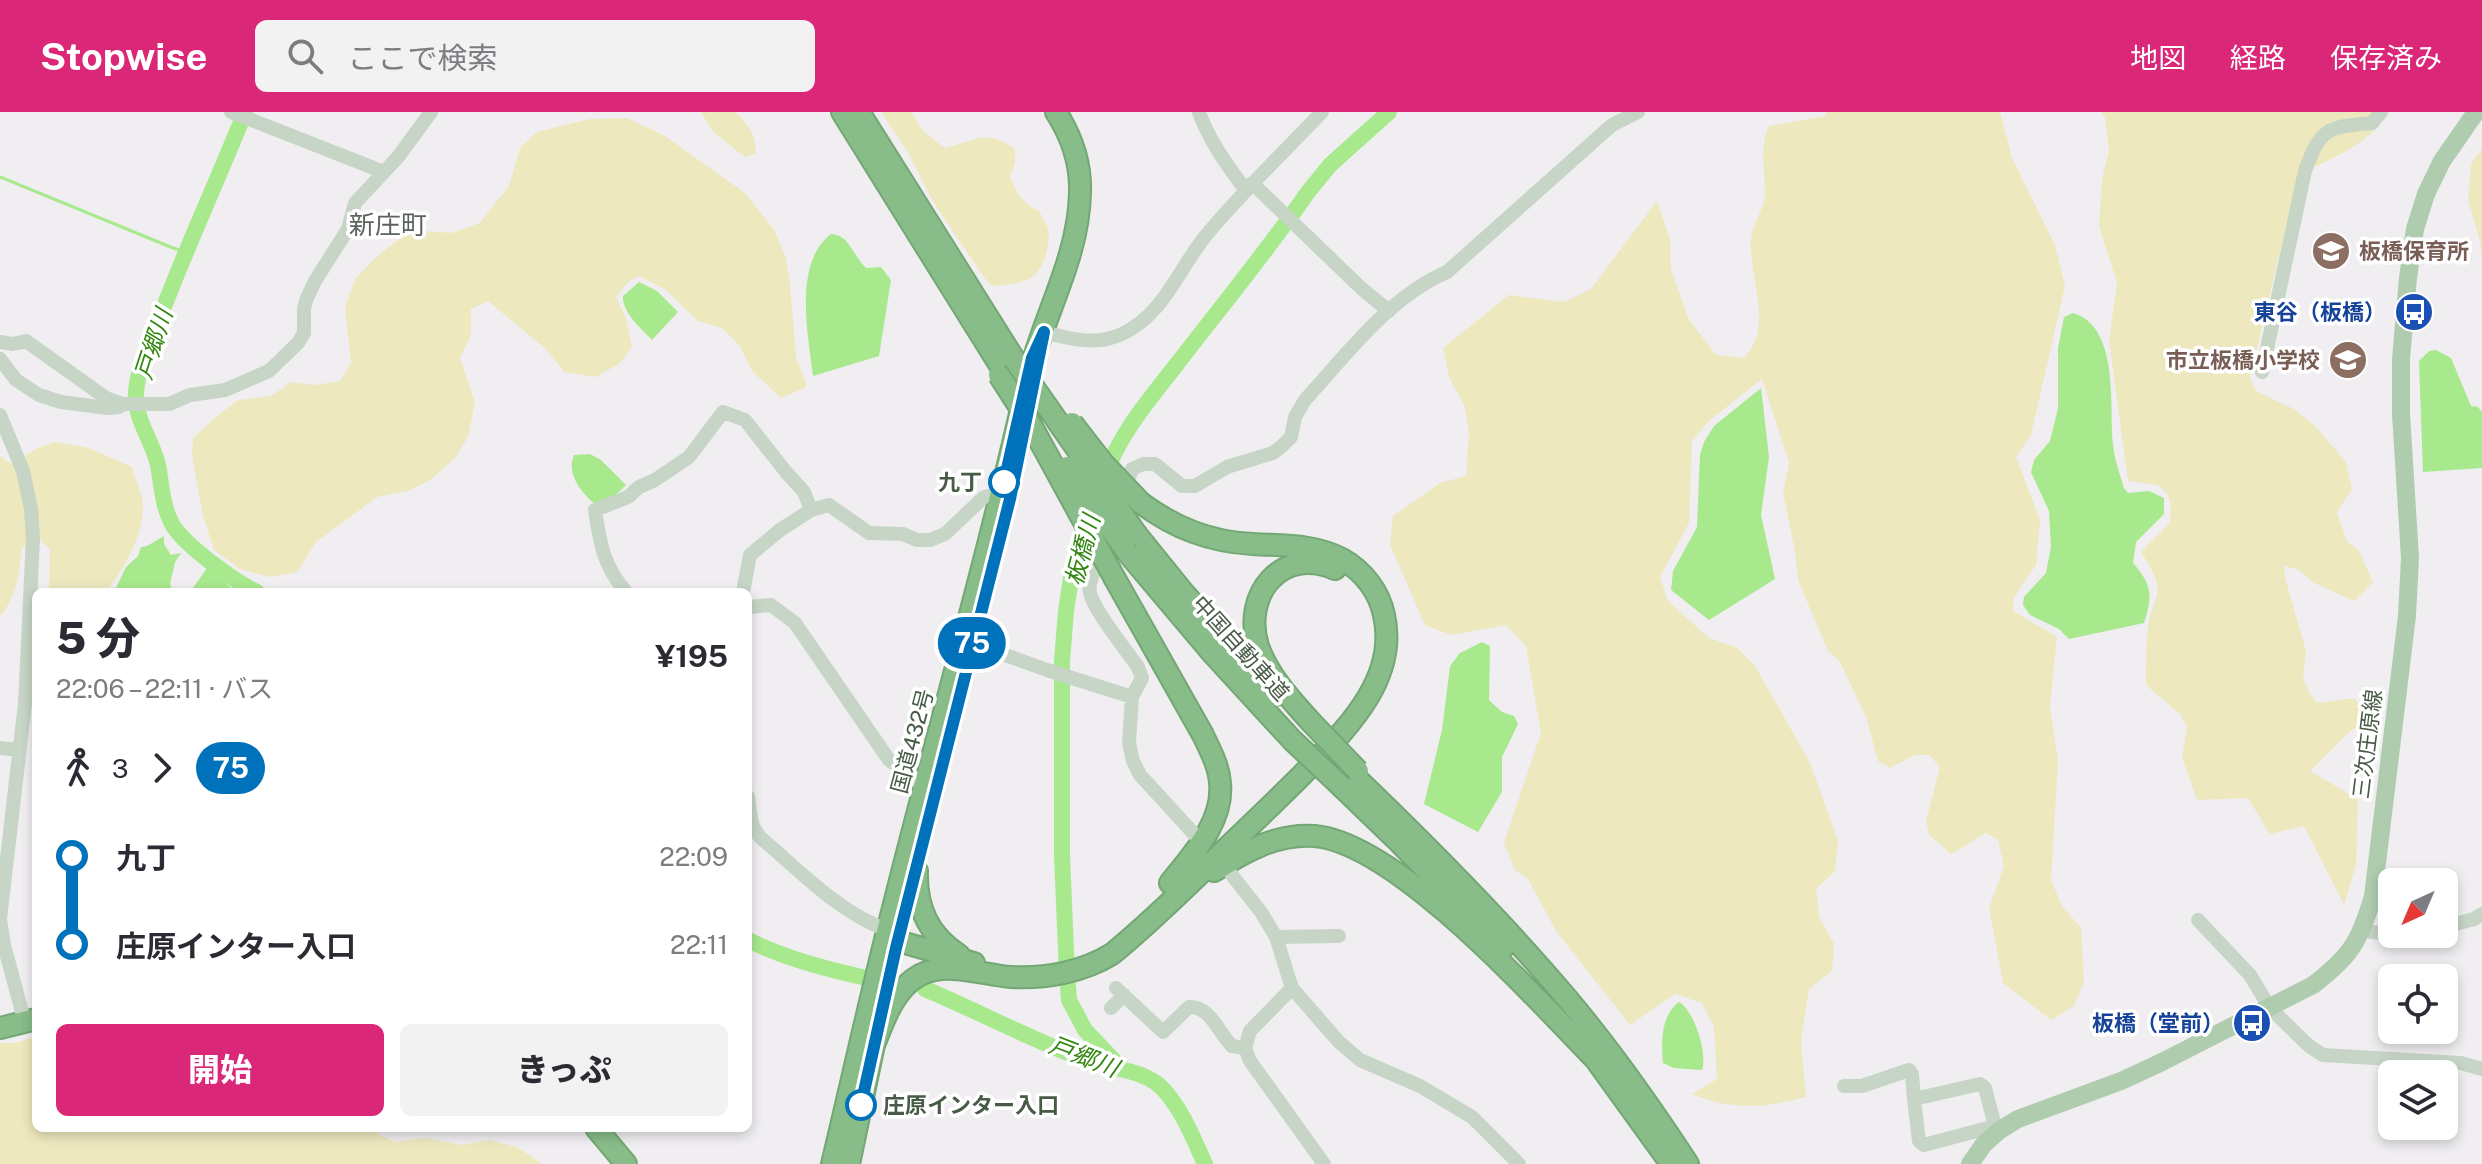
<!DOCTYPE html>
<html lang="ja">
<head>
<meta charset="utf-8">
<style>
	body { margin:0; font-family:"Public Sans","Noto Sans JP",sans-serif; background:#f2f2f3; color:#2b2b33; height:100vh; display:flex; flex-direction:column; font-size:30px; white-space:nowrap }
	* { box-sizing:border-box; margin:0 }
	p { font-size:26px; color:#7c7c81 }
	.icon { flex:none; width:44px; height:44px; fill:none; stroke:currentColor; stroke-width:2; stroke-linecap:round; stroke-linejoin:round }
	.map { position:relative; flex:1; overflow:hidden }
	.sheet { position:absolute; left:32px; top:476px; width:720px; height:544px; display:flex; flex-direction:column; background:#fff; border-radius:12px; box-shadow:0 4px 12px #0003 }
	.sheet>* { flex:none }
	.badge { padding:0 16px; border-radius:26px; font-size:28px; line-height:52px }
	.needle { width:52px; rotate:224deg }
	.buttons { position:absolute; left:2378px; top:756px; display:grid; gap:16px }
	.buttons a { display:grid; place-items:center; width:80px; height:80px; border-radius:12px; background:#fff; box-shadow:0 4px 12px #0003; font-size:40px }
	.map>.badge { position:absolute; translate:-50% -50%; box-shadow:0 0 0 4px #fff }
	.legs { display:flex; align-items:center; gap:12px; height:88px; padding:0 24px; font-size:26px }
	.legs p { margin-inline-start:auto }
	.overview { display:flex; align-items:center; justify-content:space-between; height:136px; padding:0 24px }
	h1 { font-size:44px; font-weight:800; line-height:60px }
	.primary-button { display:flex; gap:16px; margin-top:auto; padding:16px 24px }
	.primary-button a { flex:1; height:92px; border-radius:12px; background:#db2777; color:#fff; font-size:32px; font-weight:800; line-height:92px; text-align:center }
	.primary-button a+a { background:#f2f2f3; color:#2b2b33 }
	ul { padding:0 24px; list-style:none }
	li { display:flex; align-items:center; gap:28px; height:88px; font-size:30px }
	li i { display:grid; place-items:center; width:12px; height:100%; margin:0 10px; background:currentColor }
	li i::after { content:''; width:20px; height:20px; margin:-10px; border:6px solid; border-radius:50%; background:#fff }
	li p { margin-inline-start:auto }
	li:first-child i { background:linear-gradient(#0000 50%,currentColor 0) }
	li:last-child i { background:linear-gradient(currentColor 50%,#0000 0) }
	header { display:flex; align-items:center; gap:48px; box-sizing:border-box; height:112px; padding:0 40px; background:#db2777; color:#fff }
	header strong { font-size:38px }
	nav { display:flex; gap:44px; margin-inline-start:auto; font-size:28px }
	.search { width:560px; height:72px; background:#f2f2f3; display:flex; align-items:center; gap:20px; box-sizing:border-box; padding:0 28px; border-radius:12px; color:#7c7c81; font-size:30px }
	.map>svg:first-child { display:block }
</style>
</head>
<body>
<header>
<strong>Stopwise</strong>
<div class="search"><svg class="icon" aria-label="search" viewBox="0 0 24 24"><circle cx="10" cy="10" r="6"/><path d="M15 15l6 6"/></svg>ここで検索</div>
<nav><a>地図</a><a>経路</a><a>保存済み</a></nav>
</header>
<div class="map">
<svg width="2482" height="1052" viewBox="0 0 2482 1052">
	<rect width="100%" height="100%" fill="#f0eef1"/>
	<path fill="#ede8be" d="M701 0H735C749 13 756 22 756 42L745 45 713 20Z
		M881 0H911L924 20 945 36C977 29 985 16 1015 37V50L1010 65C1017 82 1023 92 1039 99 1042 105 1047 112 1048 117 1051 132 1044 157 1031 166 1020 172 1004 173 992 174L983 164 934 91 907 39Z
		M1826 0H2000L2012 46 2055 133 2065 174 2031 323 2016 345 2040 408 2036 453 2014 485 2013 499 2057 525 2050 595 2058 648 2051 768 2062 794 2081 816 2084 869 2074 894 2051 908 2003 871 1989 796 2004 754 1998 728 1986 721 1951 742 1929 723 1926 709 1940 655 1929 643H1915L1890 656 1878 649 1866 605 1839 548 1828 539 1798 468 1795 439 1783 381 1789 351 1762 267 1710 308 1692 329 1689 411 1660 465 1668 489 1709 526 1736 535 1755 554 1810 651 1838 729 1835 759 1816 777 1819 805 1834 832 1832 859 1809 877 1801 930 1806 985C1764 996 1734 999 1692 982L1717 967 1714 915 1702 891 1675 882 1630 913 1556 819 1528 767 1515 758 1504 731 1541 621 1526 534 1506 513 1451 523 1425 513 1390 433 1393 404 1440 371 1466 364 1469 320 1464 293 1449 265 1443 236 1509 183 1564 190 1591 177 1657 89 1670 127 1671 157 1688 206 1716 243 1744 246C1775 214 1748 166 1751 127 1752 111 1765 97 1765 81 1765 58 1759 35 1769 14L1825 4Z
		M2101 0H2385C2380 26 2329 49 2305 59L2294 80 2250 266 2256 279 2294 297 2315 314 2346 350 2352 377 2337 400 2347 430 2358 437 2373 470 2354 489 2314 471 2299 458 2284 454 2285 466 2306 539 2303 566 2308 578 2316 590C2331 592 2341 585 2356 587L2361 600 2358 614 2347 622 2310 659 2358 687 2356 753 2344 793 2304 714 2270 722 2248 686 2197 688 2182 645 2187 616 2181 603 2146 573C2146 556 2146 539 2147 522 2152 478 2171 485 2141 440L2170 411 2171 396 2168 383 2158 373 2128 369 2109 229 2117 171 2099 114 2102 67 2109 39 2105 5Z
		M627 6 665 24 745 81 775 119 786 147 790 172 796 245 807 275 781 286 752 259 740 234 722 216 698 209 666 178 640 164 629 169 616 185 626 206 632 235 620 251 596 265 564 260 546 237 488 189 471 197V223L460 246 475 290 468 325 455 346 430 368 408 379 377 385 316 430 297 460 270 465 240 457 214 438 203 404 192 344 193 326 217 304 238 288 271 284 291 270 315 273 340 269 351 251 345 196 355 167 375 146 403 124 424 119 451 121 480 111 509 74 520 36 537 20 590 7Z
		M2482 37V147L2480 129 2468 89 2471 52Z
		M56 330 89 336 132 355C135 367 142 380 143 392 144 423 124 457 106 480H49L50 437 38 426 22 436C19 461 17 485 0 504V344L12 352 37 336Z
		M36 924V1016H232L244 1021 245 1016H372L379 1023 395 1030 426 1026 462 1033 489 1028 517 1035 542 1052H0V931H16Z"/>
	<path fill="#a7e98c" d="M831 122C850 123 853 144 866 156L881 155 891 168 879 244 813 264C808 222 793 151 831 122Z
		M639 170 657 179 678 200 652 228C641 216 622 201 623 184Z
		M2073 201C2120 215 2109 294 2113 332 2114 347 2120 362 2124 376L2128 381 2149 379 2164 386V402L2136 430 2133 451C2152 473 2153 483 2144 511L2069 527 2059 517 2030 503 2023 493 2024 485 2046 461 2051 435 2049 399 2031 360 2034 348 2050 329 2058 296V236L2064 205Z
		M2436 238 2451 246 2471 294 2478 295 2482 300V356L2423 360 2419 249 2429 239Z
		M1761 276 1769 345 1761 403 1775 467 1709 508 1671 478 1673 459 1697 415 1700 343 1704 330 1714 314Z
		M590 342 601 348 626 373 601 397C585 385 565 364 574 343Z
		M164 424V432L171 443 181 441 175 450 170 472 172 477 178 480 192 477 208 455 230 475V480H114L126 455 138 444 141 435 147 434Z
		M1482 530 1490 534 1489 588 1502 600 1514 604 1518 612 1502 645V680L1478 720 1424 692 1442 618 1450 554 1460 541Z
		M1679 890C1694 898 1708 942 1702 958L1674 956 1663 951C1661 930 1661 903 1679 890Z"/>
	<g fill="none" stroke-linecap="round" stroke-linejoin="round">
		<path stroke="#a7e98c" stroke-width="3" d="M0 65 173 136 187 140"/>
		<path stroke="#a7e98c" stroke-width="16" d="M245 0C217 70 185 138 159 208 150 232 136 258 136 284 136 310 153 330 158 353 162 374 162 393 172 412 184 433 235 470 257 480
			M1104 366C1119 322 1149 288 1177 252 1221 195 1267 139 1308 80L1330 53 1389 0
			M1089 407 1073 453 1066 499 1062 549V744L1067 862 1069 888 1085 918 1123 958
			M748 828C785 846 822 856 862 865
			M925 877C980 900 1033 929 1089 949 1113 958 1144 957 1163 977 1182 997 1194 1028 1205 1052"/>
		<defs>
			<path id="highway" d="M842 0 1004 260
				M859 0 1014 247
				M1137 423 1183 480 1276 583
				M1127 440 1213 542 1293 629
				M1115 467 1203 623C1210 638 1219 654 1220 671 1224 710 1192 743 1170 771
				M1311 610C1291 588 1268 563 1258 534 1242 482 1282 434 1335 457
				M1353 663C1427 734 1499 806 1565 884 1610 937 1650 994 1688 1052
				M1342 675 1398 729 1503 836
				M917 759C916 795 928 823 959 843
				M1214 759C1244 740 1277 721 1315 724 1399 732 1540 891 1600 952
				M885 829H898L974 851
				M0 916 36 907
				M874 933C884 908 894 877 920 863 948 849 983 863 1011 865 1045 867 1083 860 1112 842 1154 808 1193 768 1232 731 1256 708 1279 686 1302 663 1343 620 1399 569 1384 503 1379 479 1363 459 1342 447 1314 432 1283 434 1253 432 1210 430 1175 416 1141 391
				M1593 944 1671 1052
				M596 1016 626 1052
				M832 1052C851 973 868 895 888 816 933 634 986 454 1027 271 1041 207 1079 148 1080 80 1081 50 1072 25 1056 0
				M849 1052 875 928"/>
		</defs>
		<use href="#highway" stroke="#73a774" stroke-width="24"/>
		<path stroke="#c6d5c5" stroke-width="14" d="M231 0 384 60
			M1199 0C1209 29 1228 54 1246 79
			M1252 71 1361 176 1389 199
			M1044 220C1069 227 1097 234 1122 222 1165 202 1179 155 1208 121 1244 78 1284 40 1322 0
			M0 230 13 232 26 229 106 286 123 292H169L190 283 225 278 269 259 298 231 304 221V196L307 186 315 169 348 117 355 91 398 45 431 0
			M0 247 16 268 39 283 61 290 107 296 119 295
			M2262 260 2305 59C2321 15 2328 15 2372 11L2381 0
			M0 303 23 359 31 397 33 426 25 591 0 807 4 833 25 911
			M1123 383 1132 357 1143 352H1155L1182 374H1195L1227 355 1273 341 1282 334 1291 325 1295 305 1305 288C1347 242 1389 185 1447 160L1612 13 1638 0
			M1102 440C1098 451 1087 469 1090 481 1094 499 1127 539 1138 555L1142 566 1132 585 1129 631 1133 649 1140 663 1195 723
			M626 480C603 453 600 431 595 398L628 385 639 375 655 368 689 345 723 300 745 308 786 360 804 380 811 398
			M743 480 750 443 780 418 811 398 829 393 869 421 903 422 917 428H930L945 422 984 385 1002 381
			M748 495 771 493 795 511 889 648 925 674
			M972 531 1047 558 1132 585
			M0 636 19 638
			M748 685C751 702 749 713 761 726 800 759 838 800 887 818
			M1231 762 1261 800 1276 825 1292 876 1338 929 1360 948 1420 974 1472 1005 1519 1052
			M2198 808 2250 863 2270 896 2309 934 2323 943 2461 951 2482 957
			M2444 815 2474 807 2482 802
			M2363 819 2392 822
			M1276 825 1339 824
			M1116 876 1163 920 1189 895C1211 894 1218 921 1232 934L1245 936
			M1292 876 1250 919 1245 936 1250 949 1324 1052
			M1111 896 1124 883
			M1844 974H1862L1909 958 1912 962 1914 987 1980 972 1985 976 1995 1014 2000 1018
			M1914 987 1919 1029 1924 1033 1995 1014"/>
		<path stroke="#afccaf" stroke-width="18" d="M1970 1052 1984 1032 2000 1018 2018 1007 2121 969 2162 950 2313 873C2351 844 2360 829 2373 784L2407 504 2410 446 2401 302V247L2408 166 2415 117 2426 82 2442 49 2476 0"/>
		<use href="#highway" stroke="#88bc89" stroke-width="20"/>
		<defs>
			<path id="highway-bridge" d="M1014 247 1137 423
				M999 263 1031 313 1115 467
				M1072 311 1103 351 1141 391
				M1067 355 1127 440
				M1311 610 1358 659
				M1293 629 1342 675"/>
		</defs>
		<use href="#highway-bridge" stroke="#73a774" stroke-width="24" stroke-linecap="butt"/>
		<use href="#highway-bridge" stroke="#88bc89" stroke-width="20"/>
	</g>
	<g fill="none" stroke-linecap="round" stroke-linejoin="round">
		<defs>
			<path id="line-1" d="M861 993 896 836 1010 387 1044 220 1032 246 1004 370"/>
		</defs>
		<use href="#line-1" stroke="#fff" stroke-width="18"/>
		<use href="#line-1" stroke="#0072bc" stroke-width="12"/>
	</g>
	<defs>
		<symbol id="school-disc" viewBox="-11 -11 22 22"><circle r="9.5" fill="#8d6e63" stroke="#fff"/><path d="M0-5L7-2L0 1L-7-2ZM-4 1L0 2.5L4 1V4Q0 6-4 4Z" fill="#fff"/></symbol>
		<symbol id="bus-disc" viewBox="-11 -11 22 22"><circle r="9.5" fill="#1a4fb4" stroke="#fff"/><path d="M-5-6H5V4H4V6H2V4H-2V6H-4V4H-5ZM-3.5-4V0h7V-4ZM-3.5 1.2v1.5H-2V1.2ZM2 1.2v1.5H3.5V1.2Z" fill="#fff"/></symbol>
	</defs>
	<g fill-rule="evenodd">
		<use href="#school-disc" x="2309" y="117" width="44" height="44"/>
		<use href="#bus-disc" x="2392" y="178" width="44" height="44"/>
		<use href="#school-disc" x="2326" y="226" width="44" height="44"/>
		<use href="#bus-disc" x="2230" y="889" width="44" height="44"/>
	</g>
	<g fill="#fff" stroke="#0072bc" stroke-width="4">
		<circle cx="1004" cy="370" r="14"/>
		<circle cx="861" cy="993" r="14"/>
	</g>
	<g text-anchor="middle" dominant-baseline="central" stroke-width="7" stroke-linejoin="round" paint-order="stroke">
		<g font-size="22" font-weight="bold" fill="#785e54" stroke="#fff" text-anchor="start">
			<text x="2359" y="139">板橋保育所</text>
			<text x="2320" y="248" text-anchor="end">市立板橋小学校</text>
		</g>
		<g font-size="22" font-weight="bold" fill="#164399" stroke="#fff" text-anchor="end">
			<text x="2386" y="200">東谷（板橋）</text>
			<text x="2224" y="911">板橋（堂前）</text>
		</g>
		<g font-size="22" font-weight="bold" fill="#485b47" stroke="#fff" text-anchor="end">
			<text x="982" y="370">九丁</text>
			<text x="883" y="993" text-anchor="start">庄原インター入口</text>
		</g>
		<g font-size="22" fill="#485b47" stroke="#fff">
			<text transform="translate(1241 536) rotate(48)">中国自動車道</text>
			<text transform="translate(912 629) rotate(-75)">国道432号</text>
			<text transform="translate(2367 632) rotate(-83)">三次庄原線</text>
		</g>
		<g font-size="24" font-style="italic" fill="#338711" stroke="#fff">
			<text transform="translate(153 232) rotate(-72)">戸郷川</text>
			<text transform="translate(1082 438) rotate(-75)">板橋川</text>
			<text transform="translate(1084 944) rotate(21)">戸郷川</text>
		</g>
		<g font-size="26" fill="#5b635c" stroke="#fff">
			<text x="388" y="112">新庄町</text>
		</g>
	</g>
</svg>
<div class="buttons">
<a><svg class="needle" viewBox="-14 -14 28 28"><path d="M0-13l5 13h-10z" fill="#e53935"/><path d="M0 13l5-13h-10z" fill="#7c7c81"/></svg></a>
<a><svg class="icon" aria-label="locate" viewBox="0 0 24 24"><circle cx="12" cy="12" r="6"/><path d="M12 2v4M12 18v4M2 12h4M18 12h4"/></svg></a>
<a><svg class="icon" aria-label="layers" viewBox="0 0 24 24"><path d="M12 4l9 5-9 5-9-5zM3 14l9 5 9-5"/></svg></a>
</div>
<b class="badge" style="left:972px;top:531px;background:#0072bc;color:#fff">75</b>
<section class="sheet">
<div class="overview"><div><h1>5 分</h1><p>22:06 – 22:11 · バス</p></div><b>¥195</b></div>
<div class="legs"><svg class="icon" aria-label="walk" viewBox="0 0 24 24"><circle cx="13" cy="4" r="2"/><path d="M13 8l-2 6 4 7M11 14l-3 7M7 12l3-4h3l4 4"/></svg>3<svg class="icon" aria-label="forward" viewBox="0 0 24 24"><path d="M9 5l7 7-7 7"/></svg><b class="badge" style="background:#0072bc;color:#fff">75</b></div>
<ul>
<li><i style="color:#0072bc"></i><b>九丁</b><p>22:09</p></li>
<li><i style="color:#0072bc"></i><b>庄原インター入口</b><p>22:11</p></li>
</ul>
<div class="primary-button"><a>開始</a><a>きっぷ</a></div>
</section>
</div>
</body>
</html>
